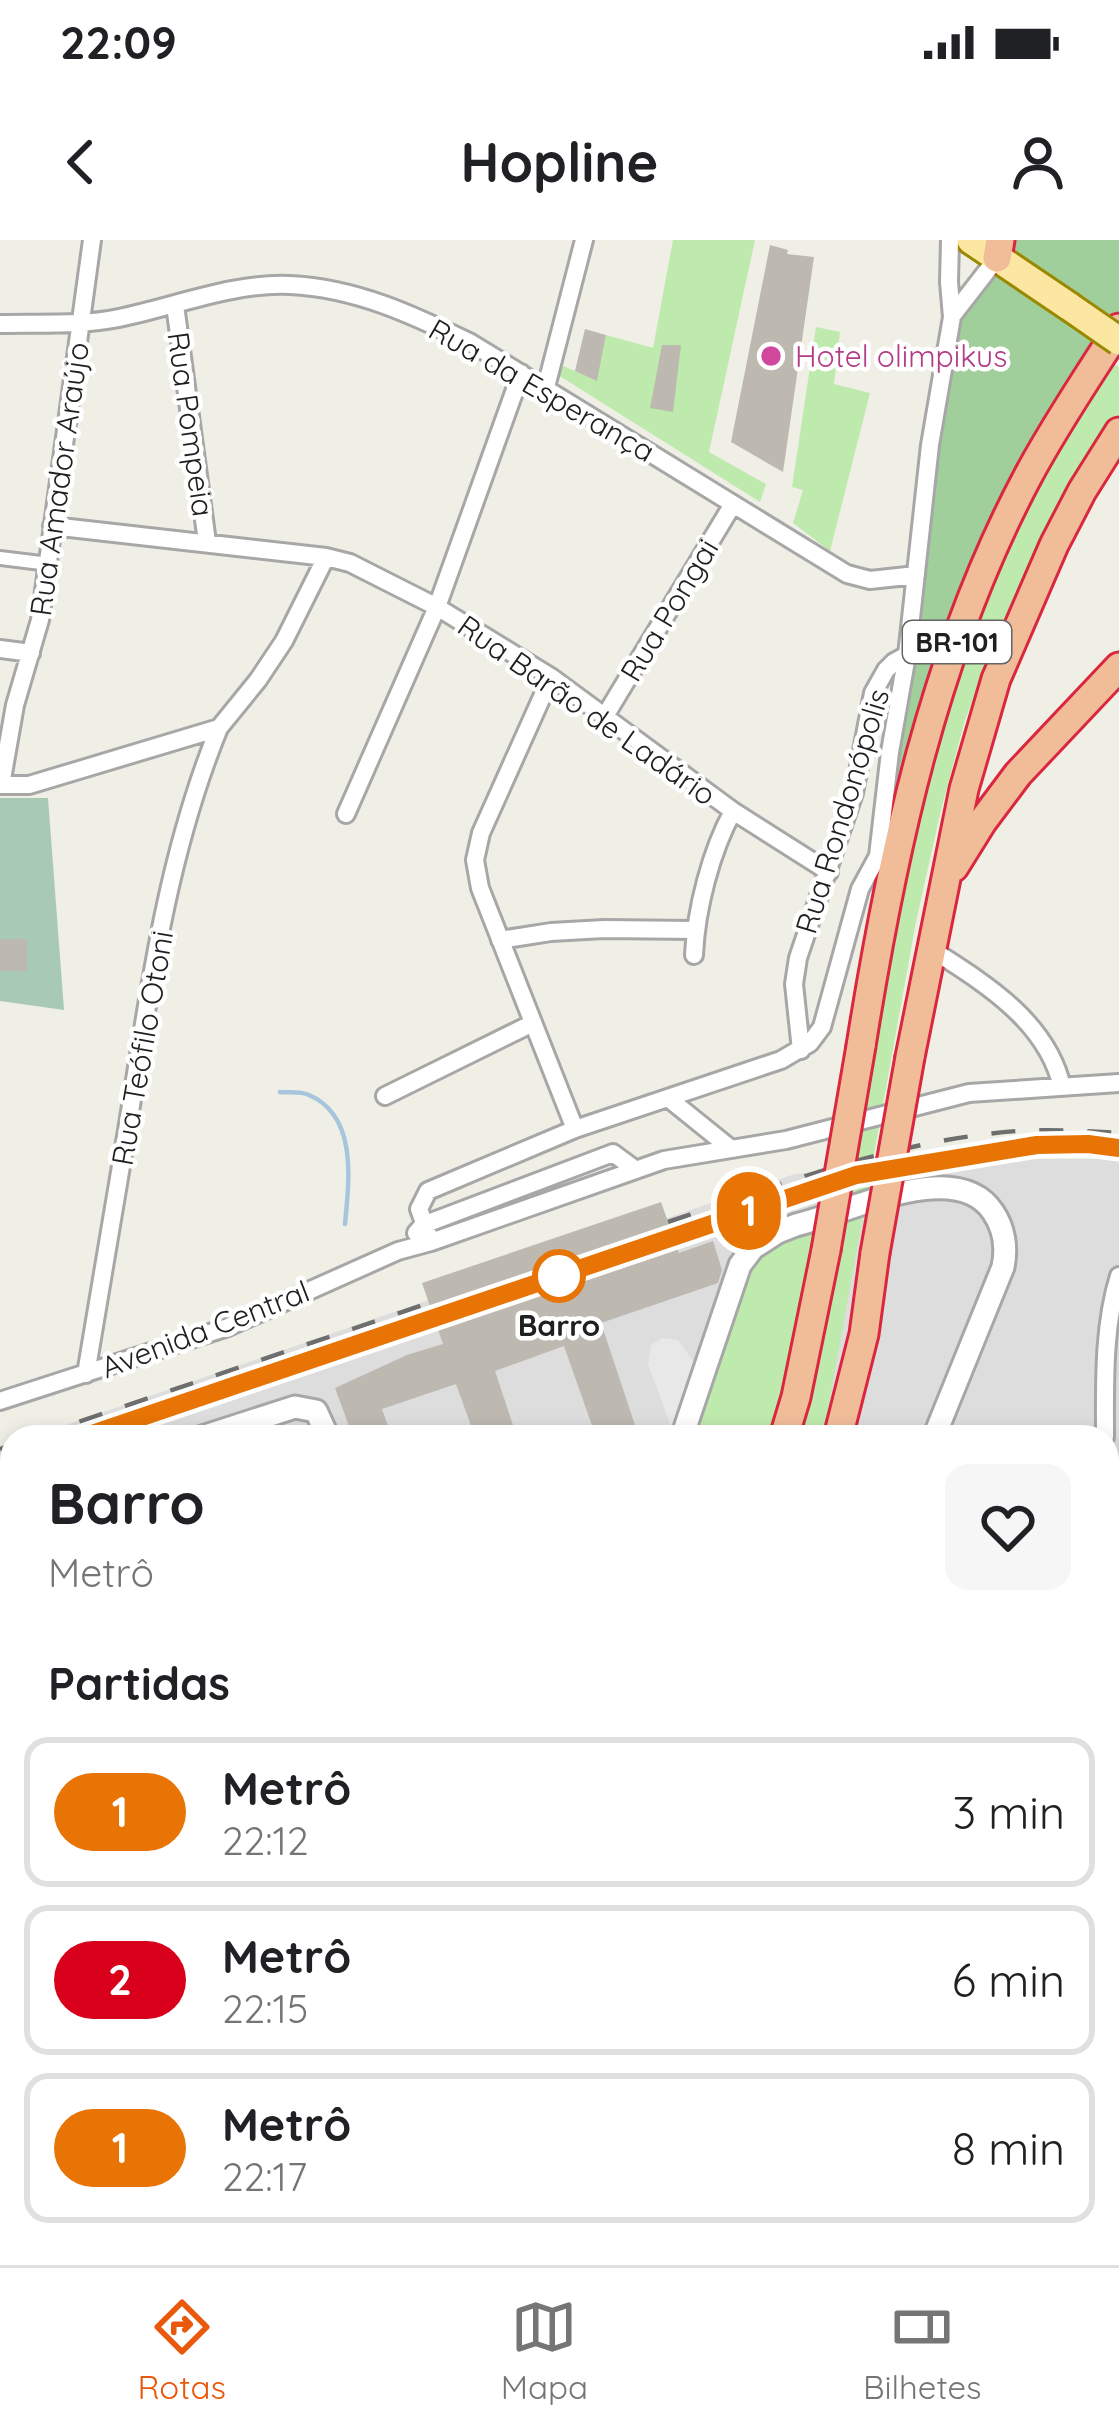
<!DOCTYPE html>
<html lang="pt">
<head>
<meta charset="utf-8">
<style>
	body { margin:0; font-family:Quicksand,sans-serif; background:#f6f6f6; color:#202124; height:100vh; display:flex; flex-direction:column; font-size:45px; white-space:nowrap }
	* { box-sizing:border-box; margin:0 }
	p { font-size:39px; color:#757577 }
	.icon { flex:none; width:66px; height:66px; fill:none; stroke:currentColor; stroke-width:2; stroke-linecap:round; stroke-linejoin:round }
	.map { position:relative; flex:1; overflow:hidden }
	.drawer { position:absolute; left:0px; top:1185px; width:1119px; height:840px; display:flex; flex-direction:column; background:#fff; border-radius:36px 36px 0 0; box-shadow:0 6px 18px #0003 }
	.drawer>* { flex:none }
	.badge { padding:0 24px; border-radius:39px; font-size:42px; line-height:78px }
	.map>.badge { position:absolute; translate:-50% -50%; box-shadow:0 0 0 6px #fff }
	h2 { padding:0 48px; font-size:45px; line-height:108px }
	.round { display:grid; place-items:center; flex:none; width:126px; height:126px; border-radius:24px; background:#f6f6f6 }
	.headline { display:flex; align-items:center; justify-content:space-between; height:204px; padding:0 48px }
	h1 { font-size:57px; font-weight:700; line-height:90px }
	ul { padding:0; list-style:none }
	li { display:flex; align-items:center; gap:36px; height:150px; margin:0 24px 18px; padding:0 24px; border:6px solid #e0e0e0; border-radius:24px }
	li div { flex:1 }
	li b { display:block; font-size:45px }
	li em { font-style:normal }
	li .badge { min-width:132px; font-weight:700; text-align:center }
	.status { display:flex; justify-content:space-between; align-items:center; height:84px; padding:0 60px; background:#fff; direction:ltr }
	.status svg { height:33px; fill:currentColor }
	header { display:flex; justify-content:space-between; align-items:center; height:156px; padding:0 48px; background:#fff; font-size:54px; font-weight:700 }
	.tabs { display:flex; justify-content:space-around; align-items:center; height:168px; border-top:3px solid #e0e0e0; background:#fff; font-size:33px; color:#757577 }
	.tabs a { display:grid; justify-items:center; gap:6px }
	.tabs .active { color:#ea580c }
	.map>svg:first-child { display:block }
</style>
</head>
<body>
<div class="status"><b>22:09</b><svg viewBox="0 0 49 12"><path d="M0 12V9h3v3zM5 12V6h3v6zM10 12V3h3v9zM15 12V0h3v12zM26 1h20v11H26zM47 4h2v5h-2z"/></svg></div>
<header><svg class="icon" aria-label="back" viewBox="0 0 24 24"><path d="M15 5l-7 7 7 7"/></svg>Hopline<svg class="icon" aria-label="person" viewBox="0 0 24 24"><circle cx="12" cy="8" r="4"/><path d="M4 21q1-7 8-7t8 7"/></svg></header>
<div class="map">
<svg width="1119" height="2025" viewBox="0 0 1119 2025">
	<rect width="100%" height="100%" fill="#f0efe6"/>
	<path fill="#dedddd" d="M930 919H1119V1898L1107 1964V1197H31L795 934Z
		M12 1204V2013H249L233 2025H0V1208Z
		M526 2013H1099L1097 2025H535L524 2016Z"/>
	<path fill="#beeaad" d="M673 0H755L709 212 766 244 760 262 558 135 563 126 597 140 606 95 653 108Z
		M816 87 840 92 834 144 870 153 830 311 793 283 803 250 792 247Z
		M1100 115 1119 127V177L1036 307 965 480 941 570 916 682 823 1197H792L906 604 971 382Z
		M824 978 784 1197H690L699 1157 753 1019 786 997 806 993 815 980Z"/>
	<path fill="#a0cf9b" d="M1009 0H1119V71L1107 88 1015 24Z
		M1000 32 1098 100 935 436 876 695 943 124C958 82 958 55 1000 32Z"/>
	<path fill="#a8c9b4" d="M0 558H48L64 770 0 761Z"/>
	<path fill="#e8e8e8" d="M662 1098 678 1100 693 1121 674 1195 648 1124 651 1105Z"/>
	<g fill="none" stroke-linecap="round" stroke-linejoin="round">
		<path stroke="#a7c6de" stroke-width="4.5" d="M280 852C289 853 301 851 309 855 358 876 349 941 345 984
			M0 1923 12 1895"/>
	</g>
	<path fill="#bdb8b0" d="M770 5 788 10 787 14 814 17 783 232 731 202Z
		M585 89 606 95 597 141 575 131Z
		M662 105H681L673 172 650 168Z
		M0 699H27V731H0Z
		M661 962 679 1013 713 1001 722 1030 718 1043 601 1083 639 1197H596L564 1106 495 1131 517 1197H475L456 1144 382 1169 392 1197H353L335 1148 407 1115 443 1104 422 1043Z"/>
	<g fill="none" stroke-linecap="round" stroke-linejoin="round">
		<defs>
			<path id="pedestrian" d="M0 318 49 324"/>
			<path id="minor" d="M175 65 207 302
				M952 76 997 18
				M0 84C39 83 80 86 119 78 173 67 235 42 290 45 356 48 413 75 471 103L847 334 870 340 916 335
				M546 147 584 0
				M52 286 326 317 350 323 437 367 551 437 733 571 829 632
				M0 409 31 413
				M551 437 481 593 475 620 480 648 575 889
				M605 476 733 264
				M0 545H29L219 488 258 440 284 401 326 317
				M1 545 15 465 40 380 92 0
				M346 574 437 367 521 133
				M500 700 551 692 604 689 695 690
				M931 709C984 743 1047 781 1062 847
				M694 715C696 669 711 611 733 571
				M801 810 794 744 798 718 854 553 873 453 886 430 894 422 907 415
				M385 856 533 783
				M668 858 730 908
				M416 993 423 985 613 913 636 930
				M431 1002 419 969 428 951 575 889 781 820 810 803 822 787 860 649 878 616 890 512 907 415 930 205 952 77 949 42 950 0
				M86 1134C102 1041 118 947 133 853 152 730 171 605 219 488
				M0 1161 228 1087 398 1011 431 1002 664 920 786 900 969 853 1119 843
				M1105 1197C1105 1144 1103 1087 1119 1036
				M0 1296 12 1308
				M1107 1304 1119 1307
				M1107 1338 1119 1326
				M0 1449 12 1460
				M1107 1539 1119 1523
				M0 1711 12 1725
				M556 2013 572 2025
				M517 2025 524 2013"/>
			<path id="tertiary" d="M202 1197 295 1167 316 1171 328 1197
				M682 1197 740 1025 753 1008 778 992 796 985C847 973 956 916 993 972 1004 988 1007 1008 1003 1027L934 1197
				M0 1263 12 1259"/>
			<path id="primary" d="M971 0 1070 67"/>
			<path id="trunk" d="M997 18 1000 0
				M954 627 982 582 1018 534 1119 427
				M861 806C892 611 934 412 1028 236 1055 185 1088 137 1119 88
				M910 817 964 549 996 439 1054 305 1082 251 1119 192
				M784 1197 796 1157 826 1010
				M838 1197 864 1094 875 1013
				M189 2025 205 2013
				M285 2025 301 2013"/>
		</defs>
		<use href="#pedestrian" stroke="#a7a7a7" stroke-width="18"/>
		<use href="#minor" stroke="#a7a7a7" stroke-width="22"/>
		<use href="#tertiary" stroke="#a7a7a7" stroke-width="27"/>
		<use href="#primary" stroke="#9b8801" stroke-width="33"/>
		<use href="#trunk" stroke="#da273f" stroke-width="33"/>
		<use href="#pedestrian" stroke="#fff" stroke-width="12"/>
		<use href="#minor" stroke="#fff" stroke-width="16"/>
		<use href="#tertiary" stroke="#fff" stroke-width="21"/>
		<use href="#primary" stroke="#fbe7a1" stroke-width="27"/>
		<use href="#trunk" stroke="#f1bc98" stroke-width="27"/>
		<path stroke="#6e6e6e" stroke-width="4.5" stroke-dasharray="24 24" stroke-linecap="butt" d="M668 982C781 944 897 900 1017 891 1051 889 1085 891 1119 893
			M34 1197 429 1063
			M0 1209 12 1205"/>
		<defs>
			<path id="primary-bridge" d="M1070 67 1119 101"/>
			<path id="trunk-bridge" d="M826 1010 861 806
				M875 1013 910 817"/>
		</defs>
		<use href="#primary-bridge" stroke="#9b8801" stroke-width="33" stroke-linecap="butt"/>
		<use href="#trunk-bridge" stroke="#da273f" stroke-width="33" stroke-linecap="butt"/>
		<use href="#primary-bridge" stroke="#fbe7a1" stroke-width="27"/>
		<use href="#trunk-bridge" stroke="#f1bc98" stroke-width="27"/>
	</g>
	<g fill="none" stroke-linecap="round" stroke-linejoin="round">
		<defs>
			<path id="line" d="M83 1197 856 935 1037 905 1088 904 1119 908"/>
		</defs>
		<use href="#line" stroke="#fff" stroke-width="27"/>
		<use href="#line" stroke="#e77405" stroke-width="18"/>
	</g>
	<circle fill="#d1479c" stroke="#fff" stroke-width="4.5" cx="771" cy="116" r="12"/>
	<circle fill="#fff" stroke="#e77405" stroke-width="6" cx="559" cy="1036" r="24"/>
	<g text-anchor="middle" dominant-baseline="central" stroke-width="9" stroke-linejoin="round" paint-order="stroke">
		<rect fill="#fff" stroke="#636363" stroke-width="3" x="903" y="381" width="108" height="42" rx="9"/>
		<g font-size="27" font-weight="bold" fill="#202020">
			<text x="957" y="402">BR-101</text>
		</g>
		<g font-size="30" fill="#b23c85" stroke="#fff" text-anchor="start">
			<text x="795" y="116">Hotel olimpikus</text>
		</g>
		<g font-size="30" fill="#202020" stroke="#fff">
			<text transform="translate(542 150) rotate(30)">Rua da Esperança</text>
			<text transform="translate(191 184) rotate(82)">Rua Pompeia</text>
			<text transform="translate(59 239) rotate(-82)">Rua Amador Araújo</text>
			<text transform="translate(669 370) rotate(-59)">Rua Pongai</text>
			<text transform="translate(587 470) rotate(35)">Rua Barão de Ladário</text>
			<text transform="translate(842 571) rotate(-73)">Rua Rondonópolis</text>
			<text transform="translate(142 808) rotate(-80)">Rua Teófilo Otoni</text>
			<text transform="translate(205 1089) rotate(-21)">Avenida Central</text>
		</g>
		<g font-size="30" font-weight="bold" fill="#202020" stroke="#fff">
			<text x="559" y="1085">Barro</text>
		</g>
	</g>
</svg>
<b class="badge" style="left:749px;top:971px;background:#e77405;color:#fff">1</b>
<section class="drawer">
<div class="headline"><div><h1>Barro</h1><p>Metrô</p></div><a class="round"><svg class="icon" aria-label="heart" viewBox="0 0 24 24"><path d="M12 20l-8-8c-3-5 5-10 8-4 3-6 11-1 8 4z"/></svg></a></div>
<h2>Partidas</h2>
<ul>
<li><span class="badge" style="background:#e77405;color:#fff">1</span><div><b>Metrô</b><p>22:12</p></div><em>3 min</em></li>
<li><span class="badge" style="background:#d9001c;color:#fff">2</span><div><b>Metrô</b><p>22:15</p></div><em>6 min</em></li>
<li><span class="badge" style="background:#e77405;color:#fff">1</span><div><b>Metrô</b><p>22:17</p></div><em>8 min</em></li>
</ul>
</section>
</div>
<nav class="tabs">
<a class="active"><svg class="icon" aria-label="directions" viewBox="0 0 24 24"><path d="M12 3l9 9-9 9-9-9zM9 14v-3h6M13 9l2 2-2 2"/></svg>Rotas</a>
<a><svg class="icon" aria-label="map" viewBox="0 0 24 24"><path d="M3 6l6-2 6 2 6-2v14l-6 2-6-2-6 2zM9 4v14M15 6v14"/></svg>Mapa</a>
<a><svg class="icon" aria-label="tickets" viewBox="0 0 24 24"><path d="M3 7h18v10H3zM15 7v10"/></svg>Bilhetes</a>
</nav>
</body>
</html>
